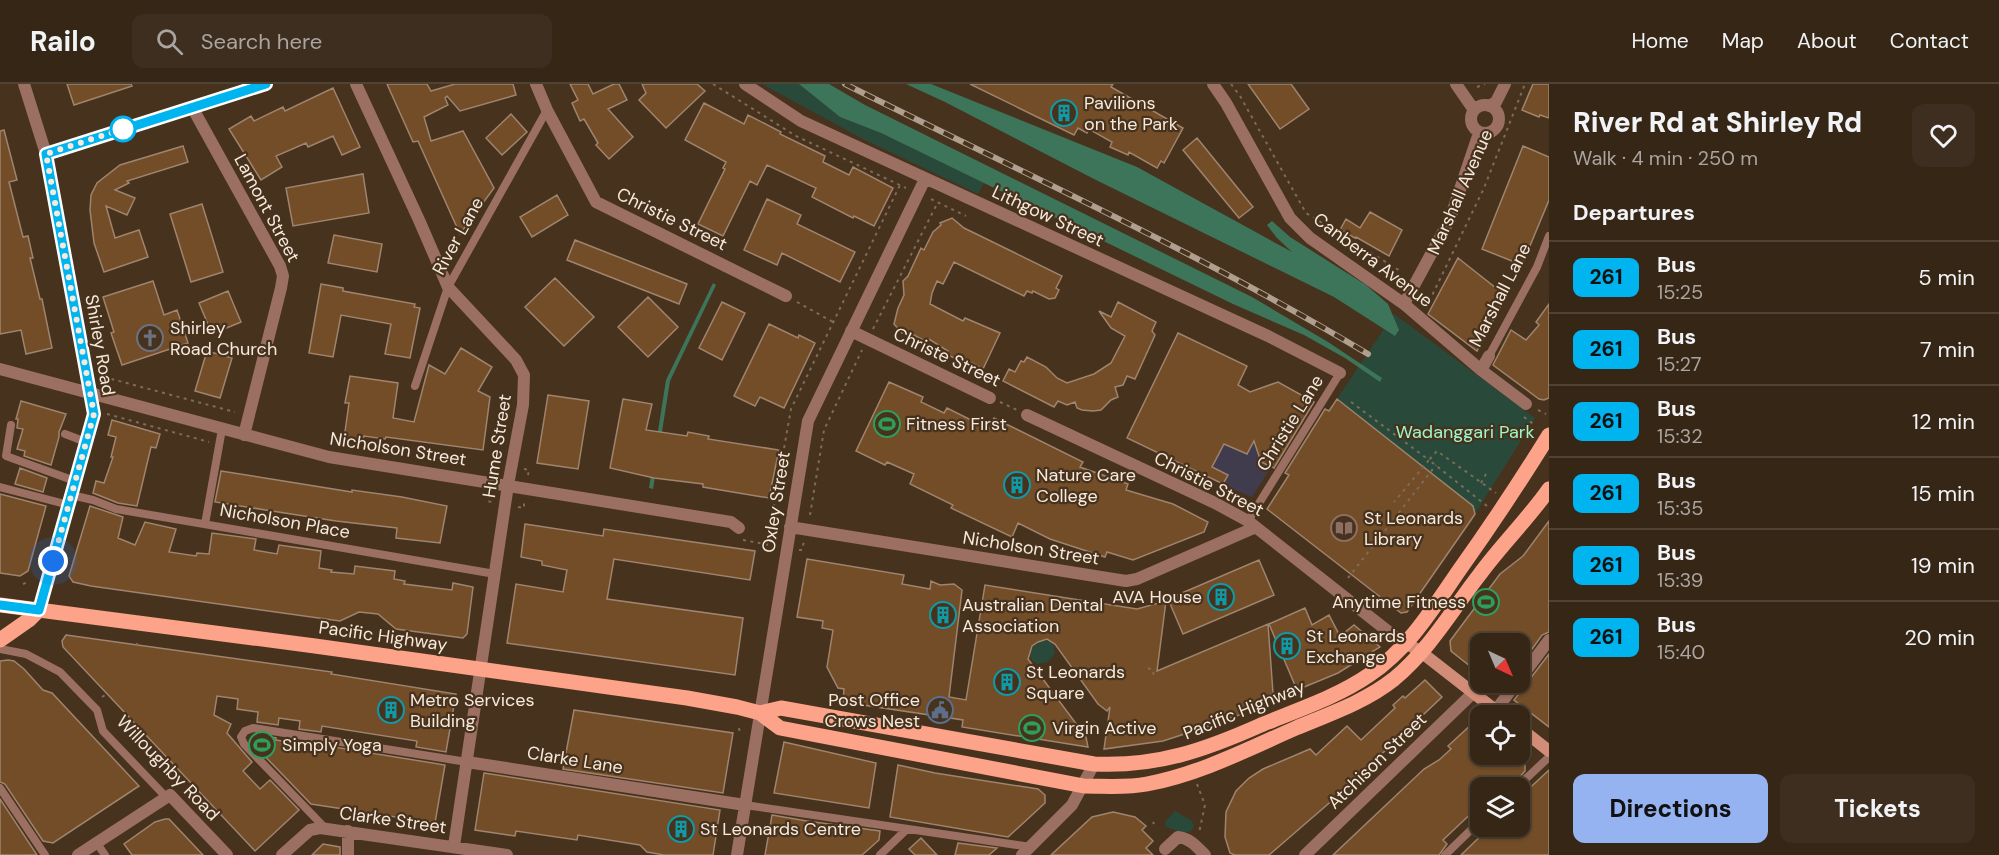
<!DOCTYPE html>
<html lang="en">
<head>
<meta charset="utf-8">
<style>
	body { margin:0; font-family:"DM Sans",sans-serif; background:#3d2e1f; color:#f1f3f6; height:100vh; display:flex; flex-direction:column; font-size:22px; white-space:nowrap }
	* { box-sizing:border-box; margin:0 }
	p { font-size:20px; color:#aaa5a1 }
	.icon { flex:none; width:33px; height:33px; fill:none; stroke:currentColor; stroke-width:2; stroke-linecap:round; stroke-linejoin:round }
	.map { position:relative; flex:1; overflow:hidden }
	.sheet { display:flex; flex-direction:column; background:#352616; width:450px }
	.sheet>* { flex:none }
	.badge { padding:0 12px; border-radius:9px; font-size:21px; line-height:39px }
	.needle { width:39px; rotate:136deg }
	.controls { position:absolute; left:1470px; top:549px; display:grid; gap:12px }
	.controls a { display:grid; place-items:center; width:60px; height:60px; border-radius:12px; background:#352616; box-shadow:0 2px 4px #0004,0 0 0 2px #4f4335; font-size:30px }
	.you { position:absolute; width:30px; height:30px; margin:-15px; border:4px solid #fff; border-radius:50%; background:#1a73e8; box-shadow:0 0 0 9px #1a73e833 }
	.map>.badge { position:absolute; translate:-50% -50%; box-shadow:0 0 0 3px #fff }
	h2 { padding:0 24px; font-size:22px; line-height:54px }
	.round { display:grid; place-items:center; flex:none; width:63px; height:63px; border-radius:12px; background:#3d2e1f }
	.headline { display:flex; align-items:center; justify-content:space-between; height:102px; padding:0 24px }
	h1 { font-size:28px; font-weight:800; line-height:45px }
	.cta { display:flex; gap:12px; margin-top:auto; padding:12px 24px }
	.cta a { flex:1; height:69px; border-radius:12px; background:#95b2f1; color:#111; font-size:24px; font-weight:800; line-height:69px; text-align:center }
	.cta a+a { background:#3d2e1f; color:#f1f3f6 }
	ul { padding:0; list-style:none }
	li { display:flex; align-items:center; gap:18px; height:72px; padding:0 24px; border-top:2px solid #4f4335 }
	li div { flex:1 }
	li b { display:block; font-size:22px }
	li em { font-style:normal }
	li .badge { min-width:66px; font-weight:700; text-align:center }
	header { display:flex; align-items:center; gap:36px; box-sizing:border-box; height:84px; padding:0 30px; background:#352616; border-bottom:2px solid #4f4335 }
	header strong { font-size:28px }
	nav { display:flex; gap:33px; margin-inline-start:auto; font-size:21px }
	.search { width:420px; height:54px; background:#3d2e1f; display:flex; align-items:center; gap:15px; box-sizing:border-box; padding:0 21px; border-radius:12px; color:#aaa5a1; font-size:22px }
	main { display:flex; flex:1; min-height:0 }
	.map>svg:first-child { display:block }
</style>
</head>
<body>
<header>
<strong>Railo</strong>
<div class="search"><svg class="icon" aria-label="search" viewBox="0 0 24 24"><circle cx="10" cy="10" r="6"/><path d="M15 15l6 6"/></svg>Search here</div>
<nav><a>Home</a><a>Map</a><a>About</a><a>Contact</a></nav>
</header>
<main>
<div class="map">
<svg width="1549" height="771" viewBox="0 0 1549 771">
	<rect width="100%" height="100%" fill="#47321d"/>
	<path fill="#413c4d" d="M1254 357 1261 378 1271 383 1252 413 1223 401 1228 391 1212 383 1224 360 1247 370Z"/>
	<path fill="#294a3a" d="M762 0H799L840 33 881 49 984 99 978 110 863 55Z
		M1394 230 1535 334 1475 430 1473 422 1337 315Z
		M1041 557H1048L1053 560 1055 569 1048 578 1037 580C1030 576 1030 573 1031 565Z
		M1175 727 1192 737 1194 742 1191 747 1184 749 1166 743 1165 738Z"/>
	<path fill="#3d755a" d="M799 0H829L865 21 1252 213 1328 258 1382 294 1380 298 1345 274 1304 251 1233 220 881 49 840 33Z
		M906 0H931L1137 83 1292 168 1277 154 1267 141 1272 137 1290 153 1366 201 1388 220 1399 246 1395 252 1334 213 1094 95 945 18Z
		M713 199 716 201 670 297 653 405 649 404 666 296Z"/>
	<path fill="#734c28" stroke="#9f846e" stroke-width="1.5" d="M67 0H131L132 2 74 21Z
		M387 0H427L431 7 455 0H513L516 11 460 27 447 12 445 14 448 21 424 33 431 57 463 47 494 104 460 150 418 57 413 58Z
		M570 0H588L593 10 614 0H619L627 16 608 25 633 53 609 75 596 61 598 59 584 35 580 37 572 19 578 16Z
		M642 0H697L705 7 666 44 639 16 646 9Z
		M970 0H1113L1111 3 1183 44 1164 79 1161 77 1157 84 1129 68 1128 71 1110 63 1112 58 1089 45 1087 49 1078 44 1074 51Z
		M1248 0H1291L1309 25 1280 45Z
		M1533 0H1549V34L1540 31 1539 33 1522 26Z
		M333 4 360 63 342 71 333 52 308 63 306 59 276 72 282 83 261 96 229 45 251 32 254 37 283 23 285 27Z
		M704 19 744 40 748 31 781 48 780 50 825 72 823 78 849 91 853 83 893 104 874 142 854 132 853 134 812 113 816 104 767 81 757 101 750 97 723 152 698 140 725 85 723 84 726 78 685 56Z
		M511 30 527 48 502 71 486 54Z
		M4 46 17 96 9 98 23 153 28 152 33 174H30L40 215H42L52 264 26 270 21 246 0 250V47Z
		M1197 54 1253 123 1239 134 1183 66Z
		M183 62 188 78 127 97 129 99 115 106 135 114 127 131 106 122 115 154 139 146 148 173 104 188 94 159 90 126 91 111 97 99 120 81Z
		M1523 62 1549 73V116L1522 181 1482 165Z
		M363 90 369 129 293 142 286 104Z
		M557 111 568 131 532 153 520 133Z
		M767 115 801 131 797 140 855 168 840 198 782 169 777 181 744 166Z
		M202 120 223 188 191 198 170 130Z
		M1370 128 1402 146 1389 172 1356 153 1355 154 1340 146 1346 135 1360 144Z
		M952 134 964 144 1062 192 1056 204 1059 206 1055 214 1049 215 1033 207 1032 209 1027 207 1024 212 954 178 943 200 937 197 932 209 930 220 963 237 965 234 1000 249 983 285 972 279 970 282 946 270 948 267 929 255 927 258 912 250 902 249 894 240 898 224 904 211 903 197 908 192 921 164 924 166 933 148 941 141 940 139Z
		M334 151 382 160 377 188 328 179Z
		M575 156 687 200 679 220 567 176Z
		M1458 174 1506 212 1477 267 1428 230Z
		M555 194 594 233 564 262 525 223Z
		M153 197 164 231 177 226 188 259 122 281 111 249 114 248 103 213Z
		M321 200 343 204V207L415 220 414 223 420 224 410 274 385 270 391 240 341 231 333 273 309 269Z
		M228 207 241 238 212 250 199 219Z
		M648 213 678 243 648 273 618 243Z
		M722 218 745 229 722 276 699 264Z
		M1118 218 1156 238 1152 247 1155 251 1135 295 1127 292 1123 301 1115 303 1118 313 1111 316 1101 326 1093 327 1082 326 1077 324 1075 318 1067 321 1058 317 1054 323 1003 297 1009 285 1015 288 1021 277 1024 278 1027 273 1046 283 1057 294 1067 299 1094 290 1111 279 1125 252 1111 244 1099 227 1111 233Z
		M1549 220V314L1544 316 1539 315 1493 281 1511 246 1526 256 1539 241 1536 238Z
		M769 240 798 254 799 251 815 259 784 324 760 313 755 322 734 312Z
		M1178 249 1247 282 1238 301 1250 308 1278 298 1314 318 1274 384 1261 378 1254 357 1247 370 1224 360 1212 383 1228 391 1223 400 1127 354Z
		M461 264 492 283 478 307 490 313 483 366 386 353 385 355 364 352 363 357 344 355 349 319H345L350 292 398 299 393 334 414 338 429 281 445 290Z
		M207 267 232 274 220 314 195 307Z
		M889 298 923 313 921 318 944 329 947 324 989 345 994 334 1083 378 1080 383 1128 400 1126 406 1173 420 1208 438 1204 448 1133 476 1107 468 1105 473 1050 455 1018 439 1012 453 951 424 953 421 910 400 914 390 887 378 885 381 856 367Z
		M548 311 589 317 578 385 537 379Z
		M623 315 652 320 646 346 687 352 688 348 709 352 708 355 779 366 769 414 703 403V400L654 394 610 384Z
		M1337 315 1473 422 1475 430 1471 436 1407 528 1401 529 1267 425 1289 391 1285 389 1325 325 1329 327Z
		M21 317 66 330 59 348V353L51 381 24 372 25 367 17 365 23 345 17 344 18 335H16Z
		M112 336 160 350 156 364 151 363 137 422 118 419 93 409 96 397 104 399 113 373H111L116 353 108 351Z
		M20 384 47 394 43 408 15 400Z
		M221 387 352 408V406L402 413 447 422 440 459 396 454 397 444 336 437 215 418Z
		M0 410 46 422 28 487 20 492 0 489Z
		M90 422 123 433 118 454 135 461 145 438 176 445 169 468 196 472 197 469 209 470 212 449 256 455 254 466 277 470 279 461 321 467 319 484 332 486 331 488 354 490 355 482 395 487 394 495 405 497 404 500 452 506 453 499 473 503 467 550 463 554 396 545 378 530 359 528 340 537 91 502 73 498 69 492Z
		M1549 437V548L1542 551 1520 582V560H1480V590L1451 567 1450 557 1500 490 1523 472Z
		M525 440 603 452 604 445 755 467 750 496 614 475 607 515 743 534 735 591 507 559 516 500 563 508 567 486 542 481V477L521 473Z
		M807 475 904 491 902 500 930 505 931 497 940 501 954 500 962 506 949 613 966 616 985 501 1137 525 1166 517 1157 587 1268 540 1273 609 1239 631 1206 643 1163 657 1104 665 1110 623 1107 627 1098 620 1055 560 1047 555 1038 558 1032 562 1028 575 1086 653 1088 663 962 643 963 636 843 618 844 605 838 604 827 583 833 546 822 544 823 537 797 533Z
		M1259 476 1274 511 1183 550 1168 515Z
		M1305 524 1312 541 1329 531 1340 552 1354 541 1380 563 1338 589 1297 606 1269 540Z
		M66 551 332 588 331 590 456 610 446 668 416 663 417 657 322 642 321 648 299 645 300 637 279 634 278 641 257 638 258 628 237 625 238 615 217 612 214 631 231 640 227 649 252 678 243 687 260 705 270 696 299 726 255 767 63 563 62 557Z
		M1549 570V643L1514 616Z
		M8 576 14 577 24 585 43 606 52 609 139 702 53 759 43 757 5 700 0 698V577Z
		M1425 596 1442 613 1335 714 1269 771H1235L1230 769 1225 753 1226 728 1236 707 1249 694 1263 685 1310 665 1316 671 1347 642 1361 656 1395 624 1393 621 1403 612 1405 614Z
		M574 626 733 649 723 709 563 685Z
		M1474 638 1480 643V670H1517L1525 676V687L1510 704H1480V721L1443 756 1447 760 1439 771H1333L1424 685 1439 676 1451 665 1448 662Z
		M263 652 276 654V656L296 659 297 657 445 681 435 739 311 720 254 661 256 656Z
		M784 658 876 679 869 724 774 709Z
		M898 681 935 689 1038 705 1045 711V719L1008 753 890 733Z
		M1549 686V771H1461L1491 742H1520V713Z
		M484 689 720 726 713 771H664L647 768 640 761 578 751 577 756 516 747 515 752 475 746Z
		M0 715 37 771H0Z
		M1113 728 1135 733 1146 742 1142 746 1153 757 1146 764 1153 771H1051L1092 733Z
		M772 731 807 737 880 747 879 756 862 771H765Z
		M165 735H169L203 771H132L124 760 155 738Z
		M921 754 937 771H915L909 765Z
		M958 759 997 764 989 771H955Z
		M323 760 340 763V771H312Z"/>
	<g fill="none" stroke-linecap="round" stroke-linejoin="round">
		<path stroke="#7e6b58" stroke-width="2" stroke-dasharray="3 4.5" stroke-linecap="butt" d="M713 0 796 52 906 104
			M1231 0 1240 12 1306 129 1402 188
			M1477 3 1485 0
			M931 115 966 132
			M797 218 833 238
			M1426 224 1484 104 1525 0
			M873 245 938 118
			M104 293 235 328
			M1000 318 1017 326
			M1351 318 1429 376 1394 418
			M1538 326 1546 330
			M107 330 209 358
			M1524 333 1536 342
			M492 385 493 380 498 381
			M524 385 529 386 528 391
			M1481 399 1486 390
			M488 411 487 417 492 418
			M1487 422 1429 376 1437 367 1496 409
			M518 423 524 424V417
			M1389 430 1404 442
			M810 431 824 346 862 266
			M743 456 775 462
			M767 460 791 325 900 101
			M799 466H802L804 457
			M1348 494 1436 381
			M23 500 28 498
			M137 561V559
			M1148 584 1154 587 1152 594
			M102 613 107 610
			M739 644 740 650
			M1197 700 1205 721 1199 749
			M1153 738 1154 740"/>
		<path stroke="#9b6f62" stroke-width="8" d="M1489 272 1537 183 1549 152
			M415 302 448 203 547 26
			M11 341 6 372 75 397
			M65 350 86 358
			M0 403 69 421
			M71 411 93 416 116 425 495 490
			M1248 437 1340 289
			M205 440 222 345
			M0 565 26 570 60 588 97 626 103 647 166 713
			M0 704 45 771
			M1516 704 1549 673
			M745 721 1031 763
			M325 744 244 660 241 653 245 647 253 644 467 678
			M96 758 105 771
			M880 771 907 745
			M1445 771 1480 737"/>
		<path stroke="#9b6f62" stroke-width="12" d="M851 247 990 314"/>
		<path stroke="#9b6f62" stroke-width="12" d="M24 0 46 70
			M356 0 419 136 448 203 516 276 524 291 523 321 508 401 454 762
			M536 0 547 26 596 118 786 212
			M745 0 801 37 1268 252 1340 289
			M1213 0 1226 19 1290 134 1310 154 1404 220 1481 286 1526 320
			M1456 0 1474 26
			M1471 35a14 14 0 1 1 28 0a14 14 0 1 1-28 0Z
			M1489 22 1496 18 1505 0
			M192 23 280 182 283 192 281 204 244 351
			M1404 220 1450 135 1479 49
			M0 285 329 373 731 438 739 444
			M1481 286 1489 272
			M1027 331 1215 419 1248 437 1394 552 1406 559
			M790 443 1126 497 1137 495 1256 443
			M1520 595 1549 556
			M1496 626 1517 598
			M467 678 745 721
			M348 747V771
			M1165 765 1178 753C1190 754 1197 763 1205 771
			M282 771 310 746 320 744 507 771
			M737 771 808 337 925 95
			M1305 771 1473 609"/>
		<path stroke="#9b6f62" stroke-width="12" d="M78 771 170 711 227 771
			M1022 771 1072 721 1094 680"/>
		<path stroke="#d28d78" stroke-width="12" d="M39 526 94 330 46 70 265 0
			M1406 559 1421 568 1503 632
			M1520 644 1549 667"/>
		<path stroke="#fda389" stroke-width="15" d="M0 521 315 562 687 614 737 623 760 629 780 644 1084 702C1104 702 1127 704 1147 700 1200 690 1248 665 1296 644 1329 630 1365 618 1394 595 1430 565 1452 526 1480 490 1502 460 1528 435 1549 405
			M0 556 30 535 39 526
			M760 629 781 624 1094 680C1157 683 1205 666 1261 641 1297 626 1337 613 1369 591 1408 565 1432 526 1458 488 1490 443 1520 398 1549 351"/>
		<defs>
			<path id="rail" d="M845 0C1021 88 1200 169 1368 270"/>
		</defs>
		<use href="#rail" stroke="#b09f8f" stroke-width="6"/>
		<use href="#rail" stroke="#47321d" stroke-width="4" stroke-dasharray="11" stroke-linecap="butt"/>
	</g>
	<g fill="none" stroke-linecap="round" stroke-linejoin="round">
		<defs>
			<path id="line" d="M0 521 39 526 94 330 46 70 266 0"/>
		</defs>
		<use href="#line" stroke="#fff" stroke-width="14"/>
		<use href="#line" stroke="#00b5ef" stroke-width="9"/>
		<path stroke="#f7e9dc" stroke-width="6" stroke-dasharray="0 10.8" d="M53 477 94 330 46 70 123 45"/>
	</g>
	<defs>
		<symbol id="building-ring" viewBox="-11 -11 22 22"><circle r="9.5" fill="#47321d" stroke="#0f9aa8" stroke-width="1.5"/><path d="M-4-6H4V6H1V3H-1V6H-4ZM-2.5-4.3h1.7v1.8h-1.7ZM.8-4.3h1.7v1.8H.8ZM-2.5-1h1.7V.8h-1.7ZM.8-1h1.7V.8H.8Z" fill="#0f9aa8"/></symbol>
		<symbol id="church-ring" viewBox="-11 -11 22 22"><circle r="9.5" fill="#47321d" stroke="#6b7280" stroke-width="1.5"/><path d="M-1.2-6h2.4v3.5h3.3v2.4h-3.3V6h-2.4V-.1h-3.3v-2.4h3.3Z" fill="#6b7280"/></symbol>
		<symbol id="stadium-ring" viewBox="-11 -11 22 22"><circle r="9.5" fill="#47321d" stroke="#2e9e5b" stroke-width="1.5"/><path d="M0-5a6.5 5 0 1 0 0 10a6.5 5 0 1 0 0-10ZM-3.5-1.8h7v3.6h-7Z" fill="#2e9e5b"/></symbol>
		<symbol id="library-ring" viewBox="-11 -11 22 22"><circle r="9.5" fill="#47321d" stroke="#8d6e63" stroke-width="1.5"/><path d="M-6-4Q-3-5.5-.7-3.5V5Q-3 3-6 4ZM6-4Q3-5.5 .7-3.5V5Q3 3 6 4Z" fill="#8d6e63"/></symbol>
		<symbol id="civic-ring" viewBox="-11 -11 22 22"><circle r="9.5" fill="#47321d" stroke="#5c6f8a" stroke-width="1.5"/><path d="M-.6-6.5H3V-4.5H.6V-3L4-1V1h2V6H-6V1h2V-1L-.6-3ZM-1.2 2.5V6h2.4V2.5Z" fill="#5c6f8a"/></symbol>
	</defs>
	<g fill-rule="evenodd">
		<use href="#building-ring" x="1049" y="14" width="30" height="30"/>
		<use href="#church-ring" x="135" y="239" width="30" height="30"/>
		<use href="#stadium-ring" x="872" y="325" width="30" height="30"/>
		<use href="#building-ring" x="1002" y="386" width="30" height="30"/>
		<use href="#library-ring" x="1329" y="429" width="30" height="30"/>
		<use href="#building-ring" x="1206" y="498" width="30" height="30"/>
		<use href="#stadium-ring" x="1471" y="503" width="30" height="30"/>
		<use href="#building-ring" x="928" y="516" width="30" height="30"/>
		<use href="#building-ring" x="1272" y="547" width="30" height="30"/>
		<use href="#building-ring" x="992" y="583" width="30" height="30"/>
		<use href="#building-ring" x="376" y="611" width="30" height="30"/>
		<use href="#civic-ring" x="925" y="611" width="30" height="30"/>
		<use href="#stadium-ring" x="1017" y="629" width="30" height="30"/>
		<use href="#stadium-ring" x="247" y="646" width="30" height="30"/>
		<use href="#building-ring" x="666" y="730" width="30" height="30"/>
	</g>
	<circle fill="#fff" stroke="#00b5ef" stroke-width="3" cx="123" cy="45" r="12"/>
	<g text-anchor="middle" dominant-baseline="central" stroke-width="4.5" stroke-linejoin="round" paint-order="stroke">
		<g font-size="18" fill="#f7e9dc" stroke="#47321d" text-anchor="start">
			<text x="1084" y="19">Pavilions<tspan x="1084" dy="21">on the Park</tspan></text>
			<text x="170" y="244">Shirley<tspan x="170" dy="21">Road Church</tspan></text>
			<text x="906" y="340">Fitness First</text>
			<text x="1036" y="391">Nature Care<tspan x="1036" dy="21">College</tspan></text>
			<text x="1364" y="434">St Leonards<tspan x="1364" dy="21">Library</tspan></text>
			<text x="1202" y="513" text-anchor="end">AVA House</text>
			<text x="1466" y="518" text-anchor="end">Anytime Fitness</text>
			<text x="962" y="521">Australian Dental<tspan x="962" dy="21">Association</tspan></text>
			<text x="1306" y="552">St Leonards<tspan x="1306" dy="21">Exchange</tspan></text>
			<text x="1026" y="588">St Leonards<tspan x="1026" dy="21">Square</tspan></text>
			<text x="410" y="616">Metro Services<tspan x="410" dy="21">Building</tspan></text>
			<text x="920" y="616" text-anchor="end">Post Office<tspan x="920" dy="21">Crows Nest</tspan></text>
			<text x="1052" y="644">Virgin Active</text>
			<text x="282" y="661">Simply Yoga</text>
			<text x="700" y="745">St Leonards Centre</text>
		</g>
		<g font-size="18" fill="#f7e9dc" stroke="#47321d">
			<text transform="translate(1460 108) rotate(-66)">Marshall Avenue</text>
			<text transform="translate(267 124) rotate(62)">Lamont Street</text>
			<text transform="translate(1048 132) rotate(25)">Lithgow Street</text>
			<text transform="translate(672 135) rotate(26)">Christie Street</text>
			<text transform="translate(458 152) rotate(-61)">River Lane</text>
			<text transform="translate(1373 176) rotate(37)">Canberra Avenue</text>
			<text transform="translate(1500 211) rotate(-63)">Marshall Lane</text>
			<text transform="translate(100 261) rotate(80)">Shirley Road</text>
			<text transform="translate(947 273) rotate(25)">Christe Street</text>
			<text transform="translate(1290 339) rotate(-58)">Christie Lane</text>
			<text transform="translate(497 362) rotate(-81)">Hume Street</text>
			<text transform="translate(398 365) rotate(9)">Nicholson Street</text>
			<text transform="translate(1209 400) rotate(27)">Christie Street</text>
			<text transform="translate(776 418) rotate(-81)">Oxley Street</text>
			<text transform="translate(285 437) rotate(10)">Nicholson Place</text>
			<text transform="translate(1031 464) rotate(9)">Nicholson Street</text>
			<text transform="translate(383 552) rotate(8)">Pacific Highway</text>
			<text transform="translate(1244 626) rotate(-22)">Pacific Highway</text>
			<text transform="translate(575 676) rotate(9)">Clarke Lane</text>
			<text transform="translate(1377 677) rotate(-44)">Atchison Street</text>
			<text transform="translate(168 684) rotate(46)">Willoughby Road</text>
			<text transform="translate(393 736) rotate(8)">Clarke Street</text>
		</g>
		<g font-size="18" fill="#9ff6ca" stroke="#47321d">
			<text x="1465" y="348">Wadanggari Park</text>
		</g>
	</g>
</svg>
<div class="controls">
<a><svg class="needle" viewBox="-14 -14 28 28"><path d="M0-13l5 13h-10z" fill="#e53935"/><path d="M0 13l5-13h-10z" fill="#aaa5a1"/></svg></a>
<a><svg class="icon" aria-label="locate" viewBox="0 0 24 24"><circle cx="12" cy="12" r="6"/><path d="M12 2v4M12 18v4M2 12h4M18 12h4"/></svg></a>
<a><svg class="icon" aria-label="layers" viewBox="0 0 24 24"><path d="M12 4l9 5-9 5-9-5zM3 14l9 5 9-5"/></svg></a>
</div>
<div class="you" style="left:53px;top:477px"></div>
</div>
<section class="sheet">
<div class="headline"><div><h1>River Rd at Shirley Rd</h1><p>Walk · 4 min · 250 m</p></div><a class="round"><svg class="icon" aria-label="heart" viewBox="0 0 24 24"><path d="M12 20l-8-8c-3-5 5-10 8-4 3-6 11-1 8 4z"/></svg></a></div>
<h2>Departures</h2>
<ul>
<li><span class="badge" style="background:#00b5ef;color:#111">261</span><div><b>Bus</b><p>15:25</p></div><em>5 min</em></li>
<li><span class="badge" style="background:#00b5ef;color:#111">261</span><div><b>Bus</b><p>15:27</p></div><em>7 min</em></li>
<li><span class="badge" style="background:#00b5ef;color:#111">261</span><div><b>Bus</b><p>15:32</p></div><em>12 min</em></li>
<li><span class="badge" style="background:#00b5ef;color:#111">261</span><div><b>Bus</b><p>15:35</p></div><em>15 min</em></li>
<li><span class="badge" style="background:#00b5ef;color:#111">261</span><div><b>Bus</b><p>15:39</p></div><em>19 min</em></li>
<li><span class="badge" style="background:#00b5ef;color:#111">261</span><div><b>Bus</b><p>15:40</p></div><em>20 min</em></li>
</ul>
<div class="cta"><a>Directions</a><a>Tickets</a></div>
</section>
</main>
</body>
</html>
